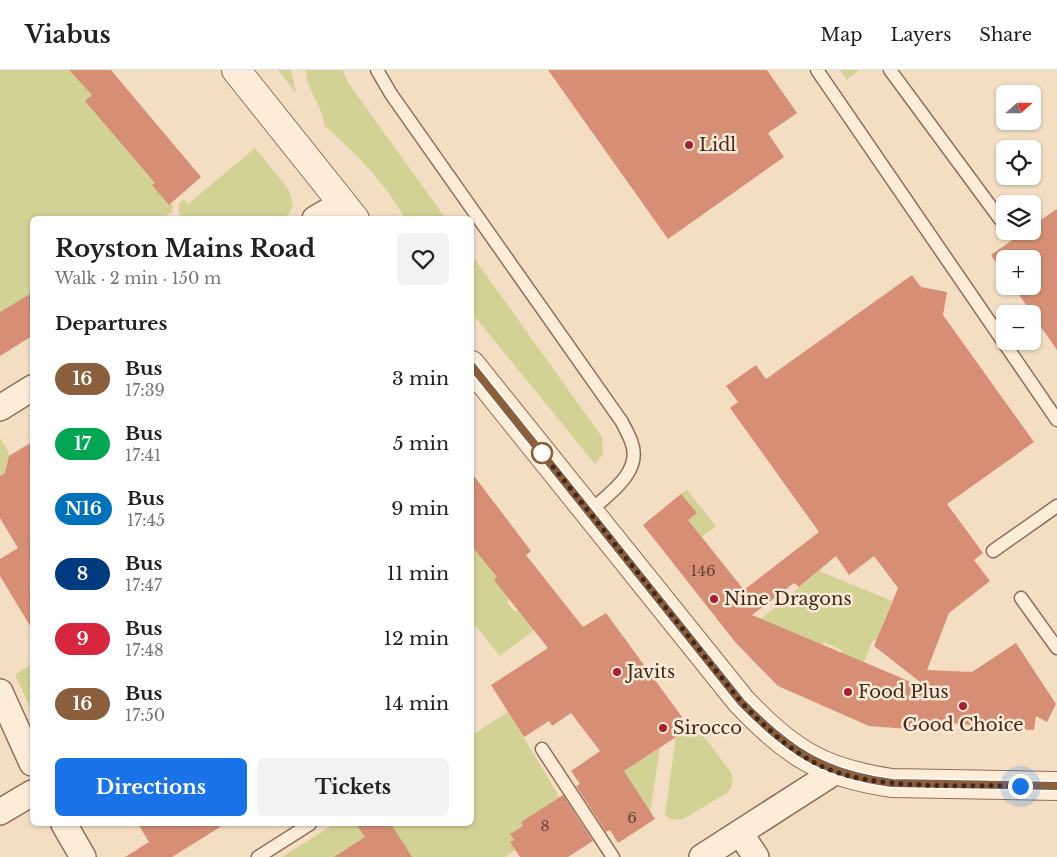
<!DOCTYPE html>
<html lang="en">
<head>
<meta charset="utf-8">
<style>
	body { margin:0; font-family:"Libre Baskerville",serif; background:#f2f2f2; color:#202124; height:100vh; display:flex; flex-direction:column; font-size:19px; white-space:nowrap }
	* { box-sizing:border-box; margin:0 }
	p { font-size:16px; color:#757577 }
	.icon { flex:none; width:28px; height:28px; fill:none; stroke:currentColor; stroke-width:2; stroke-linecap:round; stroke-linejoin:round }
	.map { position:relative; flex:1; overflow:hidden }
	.side { position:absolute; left:30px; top:146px; width:444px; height:610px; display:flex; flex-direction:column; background:#fff; border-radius:8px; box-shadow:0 1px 4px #0004 }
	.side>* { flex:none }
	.badge { padding:0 10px; border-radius:16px; font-size:18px; line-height:32px }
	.needle { width:32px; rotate:69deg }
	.buttons { position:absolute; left:996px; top:15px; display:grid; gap:10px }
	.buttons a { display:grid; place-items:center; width:45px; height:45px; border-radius:8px; background:#fff; box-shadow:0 1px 4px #0004; font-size:25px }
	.you { position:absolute; width:25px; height:25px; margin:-12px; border:4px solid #fff; border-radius:50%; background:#1a73e8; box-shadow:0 0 0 8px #1a73e833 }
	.map>.badge { position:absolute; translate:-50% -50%; box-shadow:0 0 0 2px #fff }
	h2 { padding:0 25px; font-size:19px; line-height:45px }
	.round { display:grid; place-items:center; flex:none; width:52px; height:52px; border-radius:8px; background:#f2f2f2 }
	.overview { display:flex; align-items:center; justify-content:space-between; height:85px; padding:0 25px }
	h1 { font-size:24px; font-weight:700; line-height:38px }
	.action { display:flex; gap:10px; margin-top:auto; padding:10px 25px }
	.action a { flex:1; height:58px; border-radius:8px; background:#1a73e8; color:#fff; font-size:20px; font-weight:700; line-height:58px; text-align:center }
	.action a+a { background:#f2f2f2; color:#202124 }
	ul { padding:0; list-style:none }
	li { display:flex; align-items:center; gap:15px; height:65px; padding:0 25px }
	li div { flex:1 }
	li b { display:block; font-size:19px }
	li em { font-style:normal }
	li .badge { min-width:55px; font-weight:700; text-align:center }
	header { display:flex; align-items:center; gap:30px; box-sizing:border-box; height:70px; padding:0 25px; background:#fff; border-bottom:1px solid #e0e0e0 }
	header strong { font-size:24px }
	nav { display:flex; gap:28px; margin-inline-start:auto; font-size:18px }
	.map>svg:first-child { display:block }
</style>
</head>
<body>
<header>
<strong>Viabus</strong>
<nav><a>Map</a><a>Layers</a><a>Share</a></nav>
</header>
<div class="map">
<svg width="1057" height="787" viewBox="0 0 1057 787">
	<rect width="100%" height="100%" fill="#f3dec3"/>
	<path fill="#d3d295" d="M0 0H69L93 24 159 109 153 115 173 136 172 142 160 149H32V223L0 242Z
		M278 0H291L296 23Z
		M306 0H343L347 11 446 149H405C384 111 356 84 324 55 324 37 307 23 306 0Z
		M840 0H859L847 10Z
		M255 78 289 120 293 136 289 144 282 149H183L178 140 179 133 184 129 188 134Z
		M471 184 602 367 603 384 595 394 471 242Z
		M0 368 11 387V400L0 406Z
		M687 420 716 456 702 467 688 450 681 424Z
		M471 469 500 505 509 529 507 532 515 542 519 540 534 560 500 586 471 550Z
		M819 501 892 531 876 571 873 570 858 606 837 597 843 581 824 572 822 575 765 552 740 577 736 573 757 552Z
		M32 594V641L15 605Z
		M508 642 588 774 582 778 553 732 521 752 529 764 525 767 519 758 510 764 514 770 510 772 515 780 505 787H282L334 754H471V666Z
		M695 655 730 701 733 707 731 718 727 723 683 749 672 750 665 745 676 667Z
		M660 678 650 743 624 701Z"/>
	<path fill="#d68f74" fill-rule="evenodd" d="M69 0H111L201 107 169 135 152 115 155 113 85 31 92 25Z
		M548 0H767L797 43 768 63 784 87 668 169Z
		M1057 139V280L1013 216H1032V189H1005V205L991 185 1025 161H1032V156Z
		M912 205 921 217 947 222 943 245 1034 372 947 434 983 483 974 490 990 511 949 543 927 600 972 602 1016 573 1056 634 1047 652 1036 646 1034 660 971 657V655L921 650V660L869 656 778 616 736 573 643 455 681 424 697 443 688 450 744 520 819 462 730 338 738 332 726 316 756 295 766 309ZM836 486 849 505 874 486 898 518 874 576 924 615 923 617 752 545 794 513 799 517Z
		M32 223V266L0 286V242Z
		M32 372V559L0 506V489L18 478 0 448V406L5 403 9 386Z
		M471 402 531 481 526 485 583 557 606 543 690 658 624 701 655 749 618 773 610 760 606 762 576 716 580 714 571 701 600 681 571 643 552 656 549 651 524 667 491 615 548 578 494 510 497 507 471 475Z
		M563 725 593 771 568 787H520L510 772 514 770 510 764 523 756 521 752Z
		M138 754H225L172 787H125L149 772Z
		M356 754H391L412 787H334L365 767Z"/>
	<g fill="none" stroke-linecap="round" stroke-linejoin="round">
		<defs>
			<path id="service" d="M377 0 391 24 622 352C625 359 630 366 632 374 642 403 607 425 589 442
				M817 0 1057 350
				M890 0 1000 149
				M993 481 1057 436
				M1021 528 1057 578
				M542 679 613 787
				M258 787 310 754"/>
			<path id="minor" d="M315 149 342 133
				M0 338 32 318
				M0 622 32 693
				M0 742 32 723
				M64 754 83 787
				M740 763 756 787
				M702 787 836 701"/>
			<path id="tertiary" d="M236 0 355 149
				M471 295 741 631C790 683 822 703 892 713L1057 716"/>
		</defs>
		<use href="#service" stroke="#916d57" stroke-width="15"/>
		<use href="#minor" stroke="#916d57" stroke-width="28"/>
		<use href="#tertiary" stroke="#916d57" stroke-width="30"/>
		<use href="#service" stroke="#fdedd8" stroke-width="12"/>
		<use href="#minor" stroke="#fdedd8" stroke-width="25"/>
		<use href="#tertiary" stroke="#fdedd8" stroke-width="28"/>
	</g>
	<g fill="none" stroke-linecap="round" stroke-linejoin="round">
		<defs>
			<path id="line" d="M471 295 741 632C789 681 823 704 892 713L1057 716"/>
		</defs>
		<use href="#line" stroke="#fff" stroke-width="11"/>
		<use href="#line" stroke="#8b5e3c" stroke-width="8"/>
		<path stroke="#3f281d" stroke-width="5" stroke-dasharray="0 9" d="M542 383 741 632C763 655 788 679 817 694 871 722 960 714 1020 716"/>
	</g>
	<g fill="#a81f34" stroke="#fae9d4" stroke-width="2">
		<circle cx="689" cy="75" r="5"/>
		<circle cx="714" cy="529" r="5"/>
		<circle cx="617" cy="602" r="5"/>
		<circle cx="848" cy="622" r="5"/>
		<circle cx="963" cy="636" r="5"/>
		<circle cx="663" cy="658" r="5"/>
	</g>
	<circle fill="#fff" stroke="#8b5e3c" stroke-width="2.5" cx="542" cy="383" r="10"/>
	<g text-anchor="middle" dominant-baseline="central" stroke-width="5" stroke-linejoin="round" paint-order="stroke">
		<g font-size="15" fill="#654233">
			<text x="703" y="500">146</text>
			<text x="632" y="747">6</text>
			<text x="545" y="755">8</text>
		</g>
		<g font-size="18" fill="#3f281d" stroke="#fae9d4" text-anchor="start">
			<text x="699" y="75">Lidl</text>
			<text x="724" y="529">Nine Dragons</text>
			<text x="627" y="602">Javits</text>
			<text x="858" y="622">Food Plus</text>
			<text x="963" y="655" text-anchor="middle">Good Choice</text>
			<text x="673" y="658">Sirocco</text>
		</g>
	</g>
</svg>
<div class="buttons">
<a><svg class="needle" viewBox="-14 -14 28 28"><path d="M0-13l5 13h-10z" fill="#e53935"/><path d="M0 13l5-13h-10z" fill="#757577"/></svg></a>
<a><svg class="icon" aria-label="locate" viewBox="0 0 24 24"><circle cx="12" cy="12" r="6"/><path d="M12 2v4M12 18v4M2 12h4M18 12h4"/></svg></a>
<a><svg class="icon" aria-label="layers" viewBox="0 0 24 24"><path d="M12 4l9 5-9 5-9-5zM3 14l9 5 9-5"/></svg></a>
<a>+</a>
<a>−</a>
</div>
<div class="you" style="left:1020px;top:716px"></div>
<section class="side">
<div class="overview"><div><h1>Royston Mains Road</h1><p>Walk · 2 min · 150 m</p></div><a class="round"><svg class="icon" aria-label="heart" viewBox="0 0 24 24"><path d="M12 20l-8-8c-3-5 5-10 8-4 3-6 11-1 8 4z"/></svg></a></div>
<h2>Departures</h2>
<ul>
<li><span class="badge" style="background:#8b5e3c;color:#fff">16</span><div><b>Bus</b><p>17:39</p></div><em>3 min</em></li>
<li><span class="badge" style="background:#00a651;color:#fff">17</span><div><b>Bus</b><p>17:41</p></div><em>5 min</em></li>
<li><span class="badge" style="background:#0072bc;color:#fff">N16</span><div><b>Bus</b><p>17:45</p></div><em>9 min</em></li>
<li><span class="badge" style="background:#003b80;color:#fff">8</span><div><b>Bus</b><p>17:47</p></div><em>11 min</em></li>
<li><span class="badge" style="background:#d7263d;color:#fff">9</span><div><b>Bus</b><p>17:48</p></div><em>12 min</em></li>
<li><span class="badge" style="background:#8b5e3c;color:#fff">16</span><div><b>Bus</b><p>17:50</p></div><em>14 min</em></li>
</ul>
<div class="action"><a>Directions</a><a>Tickets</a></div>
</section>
</div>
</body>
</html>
